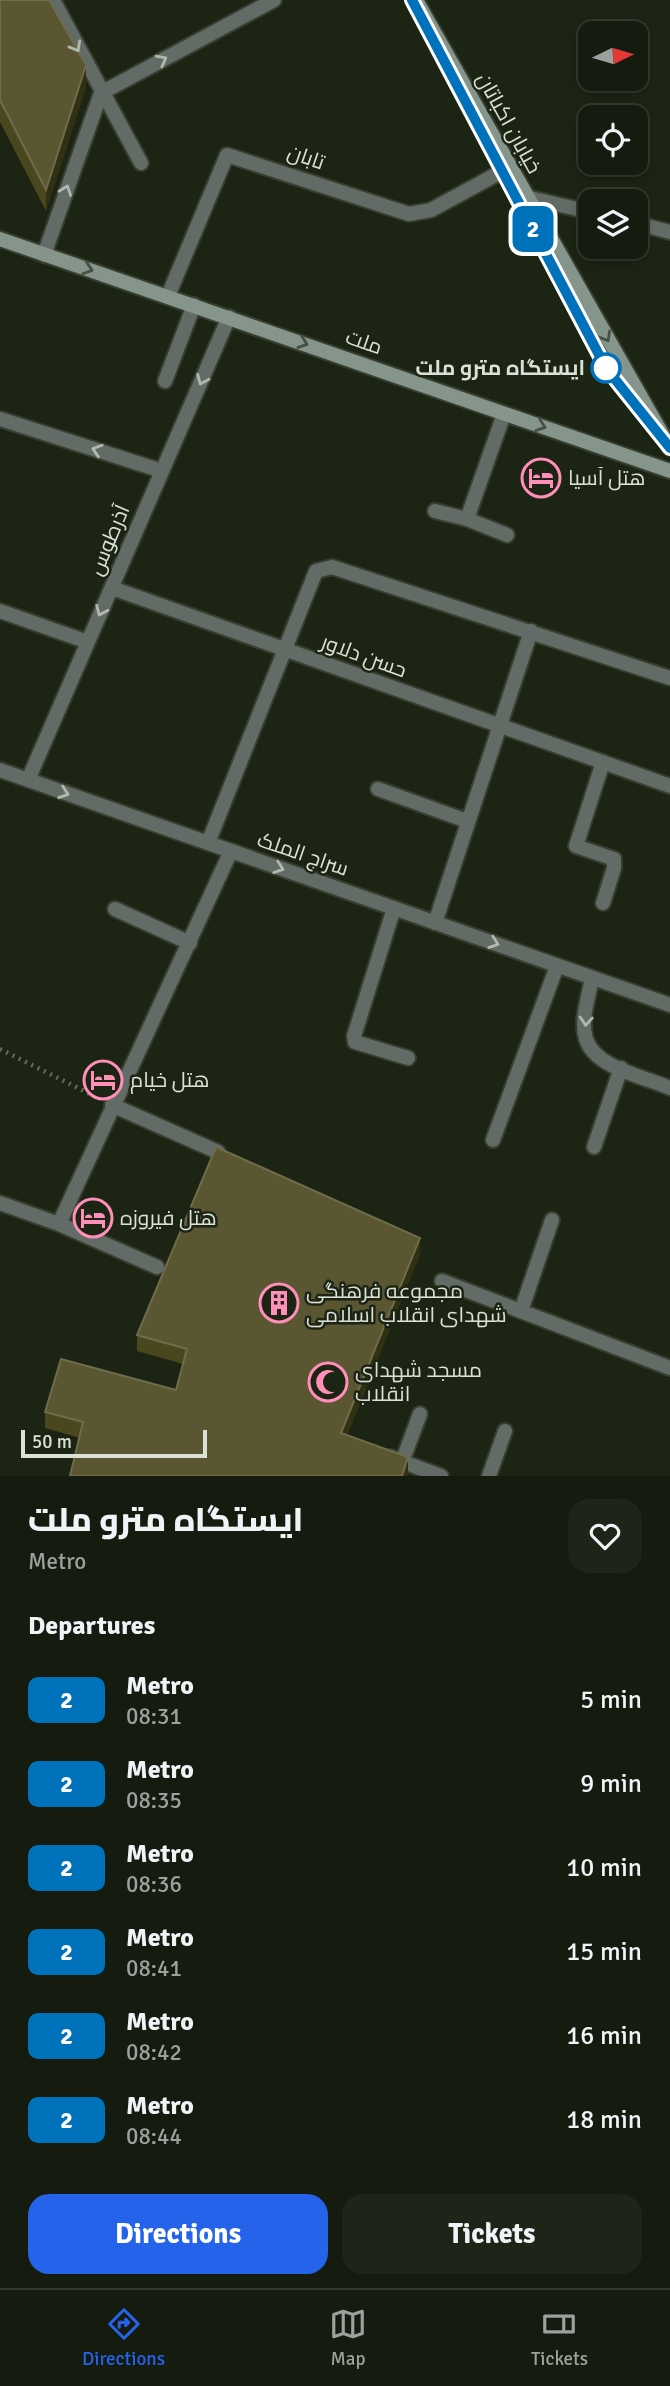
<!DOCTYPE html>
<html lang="en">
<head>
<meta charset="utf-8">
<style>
	body { margin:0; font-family:Signika,Cairo,sans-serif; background:#1e2418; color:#f1f3f6; height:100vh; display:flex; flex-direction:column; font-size:26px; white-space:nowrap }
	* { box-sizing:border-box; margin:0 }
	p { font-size:23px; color:#9da19e }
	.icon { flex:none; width:38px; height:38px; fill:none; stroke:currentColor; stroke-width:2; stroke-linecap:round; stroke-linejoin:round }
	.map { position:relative; height:1476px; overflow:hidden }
	.panel { display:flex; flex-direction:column; background:#151b0f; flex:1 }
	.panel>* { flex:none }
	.badge { padding:0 14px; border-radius:10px; font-size:24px; line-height:46px }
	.needle { width:46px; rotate:85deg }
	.tools { position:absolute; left:578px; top:21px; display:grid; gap:14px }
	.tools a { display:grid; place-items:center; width:70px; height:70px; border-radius:14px; background:#151b0f; box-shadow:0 4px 10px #0003,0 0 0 2px #34392f; font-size:35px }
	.scale { position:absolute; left:21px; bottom:18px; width:186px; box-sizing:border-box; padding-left:7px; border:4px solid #dbe1d6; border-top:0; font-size:19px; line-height:24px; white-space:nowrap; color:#dbe1d6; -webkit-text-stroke:5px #1c2414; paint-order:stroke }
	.map>.badge { position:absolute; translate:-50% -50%; box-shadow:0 0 0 4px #fff }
	h2 { padding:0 28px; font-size:26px; line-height:63px }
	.round { display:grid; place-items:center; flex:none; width:74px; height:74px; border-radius:21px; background:#1e2418 }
	.headline { display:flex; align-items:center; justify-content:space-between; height:119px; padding:0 28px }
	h1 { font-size:33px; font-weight:800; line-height:52px }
	.primary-button { display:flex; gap:14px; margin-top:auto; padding:14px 28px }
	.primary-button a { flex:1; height:80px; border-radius:21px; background:#2563eb; color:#fff; font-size:28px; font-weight:800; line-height:80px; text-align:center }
	.primary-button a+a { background:#1e2418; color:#f1f3f6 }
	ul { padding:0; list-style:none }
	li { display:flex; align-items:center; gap:21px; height:84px; padding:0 28px }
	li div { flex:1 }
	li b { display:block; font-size:26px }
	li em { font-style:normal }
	li .badge { min-width:77px; font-weight:700; text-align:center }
	.tabs { display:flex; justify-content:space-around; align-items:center; height:98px; border-top:2px solid #34392f; background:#151b0f; font-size:19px; color:#9da19e }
	.tabs a { display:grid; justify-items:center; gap:4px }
	.tabs .on { color:#2563eb }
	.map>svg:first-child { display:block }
</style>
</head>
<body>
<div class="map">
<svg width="670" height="1476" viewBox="0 0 670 1476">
	<rect width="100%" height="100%" fill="#1c2414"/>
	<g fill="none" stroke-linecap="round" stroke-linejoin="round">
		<defs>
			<path id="minor" d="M53 0 141 163
				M526 197 590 212
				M635 223 670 232
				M44 255 101 93 274 0
				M168 296 227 155 409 214 431 210 510 167
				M165 381 194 305
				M504 414 467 519 507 535
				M0 419 162 471
				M435 511 467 519
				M112 588 670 786
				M0 611 88 642
				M0 770 670 1005
				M28 780 229 317
				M378 789 467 821
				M208 843 316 571 332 567 670 678
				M603 903 614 868V859L576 846 603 762
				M394 908 354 1036 355 1042 408 1058
				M115 909 190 943
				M435 923 531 631
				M592 978C589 995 580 1021 586 1039 595 1068 645 1077 670 1088
				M112 1105 218 1152
				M493 1140 557 966
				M594 1147 621 1068
				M0 1203 59 1224 157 1267
				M59 1224 231 851
				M442 1281 670 1368
				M521 1311 552 1220
				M390 1457 441 1476
				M402 1462 420 1414
				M489 1476 505 1431"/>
			<path id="secondary" d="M416 0 670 448
				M0 239 670 471"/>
		</defs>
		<use href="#minor" stroke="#373e2f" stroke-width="18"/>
		<use href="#secondary" stroke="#373e2f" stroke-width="18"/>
		<path stroke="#646c5e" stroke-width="4.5" stroke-dasharray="2 5" stroke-linecap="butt" d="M0 1049 96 1097"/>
		<use href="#minor" stroke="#626b65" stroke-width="14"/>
		<use href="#secondary" stroke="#86958b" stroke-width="14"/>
	</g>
	<path fill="#4a461e" d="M0 0 86 87 46 211 0 122Z
		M420 1254 347 1435 408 1474V1476H70L80 1438 45 1428V1412L176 1390 183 1364 137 1351V1335Z"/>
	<path fill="#313112" d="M86 65V87L46 211V190Z
		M420 1238V1254L341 1449V1433Z
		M408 1457V1476H402Z"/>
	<path fill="#5a5632" stroke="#6e6c4b" stroke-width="2" d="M0 0H49L86 65 46 190 0 100Z
		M216 1147 420 1238 341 1433 408 1457 402 1476H70L83 1422 45 1412 61 1359 176 1390 187 1349 137 1335Z"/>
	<defs><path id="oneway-chevron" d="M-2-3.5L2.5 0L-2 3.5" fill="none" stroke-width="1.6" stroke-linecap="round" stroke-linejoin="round" transform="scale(1.75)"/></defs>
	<g stroke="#b1b8ae">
		<use href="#oneway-chevron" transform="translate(76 47) rotate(61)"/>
		<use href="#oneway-chevron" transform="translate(162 60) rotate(-28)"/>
		<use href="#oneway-chevron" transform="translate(66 190) rotate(-70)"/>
		<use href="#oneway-chevron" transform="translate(202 380) rotate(113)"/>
		<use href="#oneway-chevron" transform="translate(97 450) rotate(-162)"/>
		<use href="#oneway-chevron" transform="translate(101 611) rotate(113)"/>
		<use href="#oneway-chevron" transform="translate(64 793) rotate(19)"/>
		<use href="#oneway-chevron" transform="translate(279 868) rotate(19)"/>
		<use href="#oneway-chevron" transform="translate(494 943) rotate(19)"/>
		<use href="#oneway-chevron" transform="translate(586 1021) rotate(94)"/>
	</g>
	<g stroke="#465144">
		<use href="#oneway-chevron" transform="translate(88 269) rotate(18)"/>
		<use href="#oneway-chevron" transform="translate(606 337) rotate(60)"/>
		<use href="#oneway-chevron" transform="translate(303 343) rotate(19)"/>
		<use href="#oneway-chevron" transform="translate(541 426) rotate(19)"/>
	</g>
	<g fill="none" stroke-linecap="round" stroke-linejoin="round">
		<defs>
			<path id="line" d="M412 0 606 368 670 448"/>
		</defs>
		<use href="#line" stroke="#fff" stroke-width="16"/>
		<use href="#line" stroke="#0072bc" stroke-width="10"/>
	</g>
	<defs>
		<symbol id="hotel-ring" viewBox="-11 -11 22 22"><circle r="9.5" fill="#1c2414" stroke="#ff8eb9" stroke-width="1.5"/><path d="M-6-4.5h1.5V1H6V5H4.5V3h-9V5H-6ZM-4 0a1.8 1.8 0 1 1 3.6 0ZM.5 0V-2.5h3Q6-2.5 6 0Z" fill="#ff8eb9"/></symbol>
		<symbol id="building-ring" viewBox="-11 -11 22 22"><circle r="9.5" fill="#1c2414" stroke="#ff8eb9" stroke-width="1.5"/><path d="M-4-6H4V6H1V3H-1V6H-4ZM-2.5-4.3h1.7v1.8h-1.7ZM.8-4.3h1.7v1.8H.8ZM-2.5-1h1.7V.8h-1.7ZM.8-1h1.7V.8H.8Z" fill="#ff8eb9"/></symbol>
		<symbol id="mosque-ring" viewBox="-11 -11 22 22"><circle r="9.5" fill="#1c2414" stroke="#ff8eb9" stroke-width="1.5"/><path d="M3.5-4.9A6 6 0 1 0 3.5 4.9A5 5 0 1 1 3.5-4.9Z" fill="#ff8eb9"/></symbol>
	</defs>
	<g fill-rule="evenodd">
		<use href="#hotel-ring" x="519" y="456" width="44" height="44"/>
		<use href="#hotel-ring" x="81" y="1058" width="44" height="44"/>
		<use href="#hotel-ring" x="71" y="1196" width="44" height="44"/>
		<use href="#building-ring" x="257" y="1281" width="44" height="44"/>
		<use href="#mosque-ring" x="306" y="1360" width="44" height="44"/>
	</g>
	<circle fill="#fff" stroke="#0072bc" stroke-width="3.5" cx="606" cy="368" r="14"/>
	<g text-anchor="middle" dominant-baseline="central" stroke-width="5" stroke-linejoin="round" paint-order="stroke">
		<g font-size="21" fill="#dbe1d6" stroke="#1c2414">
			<text transform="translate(509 123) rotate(61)">خیابان اکباتان</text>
			<text transform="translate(306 157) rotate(19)">تابان</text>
			<text transform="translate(364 342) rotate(19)">ملت</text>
			<text transform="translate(109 540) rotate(-67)">آذرطوس</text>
			<text transform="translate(364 656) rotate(20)">حسن دلاور</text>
			<text transform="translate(303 854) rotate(19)">سراج الملک</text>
		</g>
		<g font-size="21" font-weight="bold" fill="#dbe1d6" stroke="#1c2414" text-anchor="end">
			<text x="585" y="368">ایستگاه مترو ملت</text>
		</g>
		<g font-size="21" fill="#dbe1d6" stroke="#1c2414" text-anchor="start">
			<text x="568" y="478">هتل آسیا</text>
			<text x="130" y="1080">هتل خیام</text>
			<text x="120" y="1218">هتل فیروزه</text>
			<text x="306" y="1291">مجموعه فرهنگی<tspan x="306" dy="24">شهدای انقلاب اسلامی</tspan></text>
			<text x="355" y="1370">مسجد شهدای<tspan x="355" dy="24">انقلاب</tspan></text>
		</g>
	</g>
</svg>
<div class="tools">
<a><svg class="needle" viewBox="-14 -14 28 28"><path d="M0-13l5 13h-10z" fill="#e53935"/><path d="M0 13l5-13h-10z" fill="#9da19e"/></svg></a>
<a><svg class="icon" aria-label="locate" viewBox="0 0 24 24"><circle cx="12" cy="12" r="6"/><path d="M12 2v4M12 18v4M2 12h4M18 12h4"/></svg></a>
<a><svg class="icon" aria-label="layers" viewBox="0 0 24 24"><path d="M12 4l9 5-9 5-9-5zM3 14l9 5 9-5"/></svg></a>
</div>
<div class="scale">50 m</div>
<b class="badge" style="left:533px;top:229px;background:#0072bc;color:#fff">2</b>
</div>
<section class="panel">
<div class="headline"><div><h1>ایستگاه مترو ملت</h1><p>Metro</p></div><a class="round"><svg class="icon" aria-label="heart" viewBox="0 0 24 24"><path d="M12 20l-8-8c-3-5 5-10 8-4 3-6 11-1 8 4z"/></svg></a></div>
<h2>Departures</h2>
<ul>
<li><span class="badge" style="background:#0072bc;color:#fff">2</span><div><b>Metro</b><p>08:31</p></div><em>5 min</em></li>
<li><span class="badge" style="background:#0072bc;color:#fff">2</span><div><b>Metro</b><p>08:35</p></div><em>9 min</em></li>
<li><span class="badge" style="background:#0072bc;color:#fff">2</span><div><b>Metro</b><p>08:36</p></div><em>10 min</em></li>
<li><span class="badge" style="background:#0072bc;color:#fff">2</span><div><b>Metro</b><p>08:41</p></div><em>15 min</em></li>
<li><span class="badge" style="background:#0072bc;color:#fff">2</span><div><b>Metro</b><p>08:42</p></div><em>16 min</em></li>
<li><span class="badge" style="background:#0072bc;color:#fff">2</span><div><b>Metro</b><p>08:44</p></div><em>18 min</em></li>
</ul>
<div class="primary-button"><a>Directions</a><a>Tickets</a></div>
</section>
<nav class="tabs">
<a class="on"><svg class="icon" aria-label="directions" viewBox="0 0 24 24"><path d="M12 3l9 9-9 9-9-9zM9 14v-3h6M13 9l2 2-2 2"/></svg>Directions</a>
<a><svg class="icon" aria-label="map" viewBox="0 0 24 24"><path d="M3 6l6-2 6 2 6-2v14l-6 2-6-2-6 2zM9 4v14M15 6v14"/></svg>Map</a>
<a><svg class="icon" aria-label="tickets" viewBox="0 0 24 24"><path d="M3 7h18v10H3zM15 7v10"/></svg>Tickets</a>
</nav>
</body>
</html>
